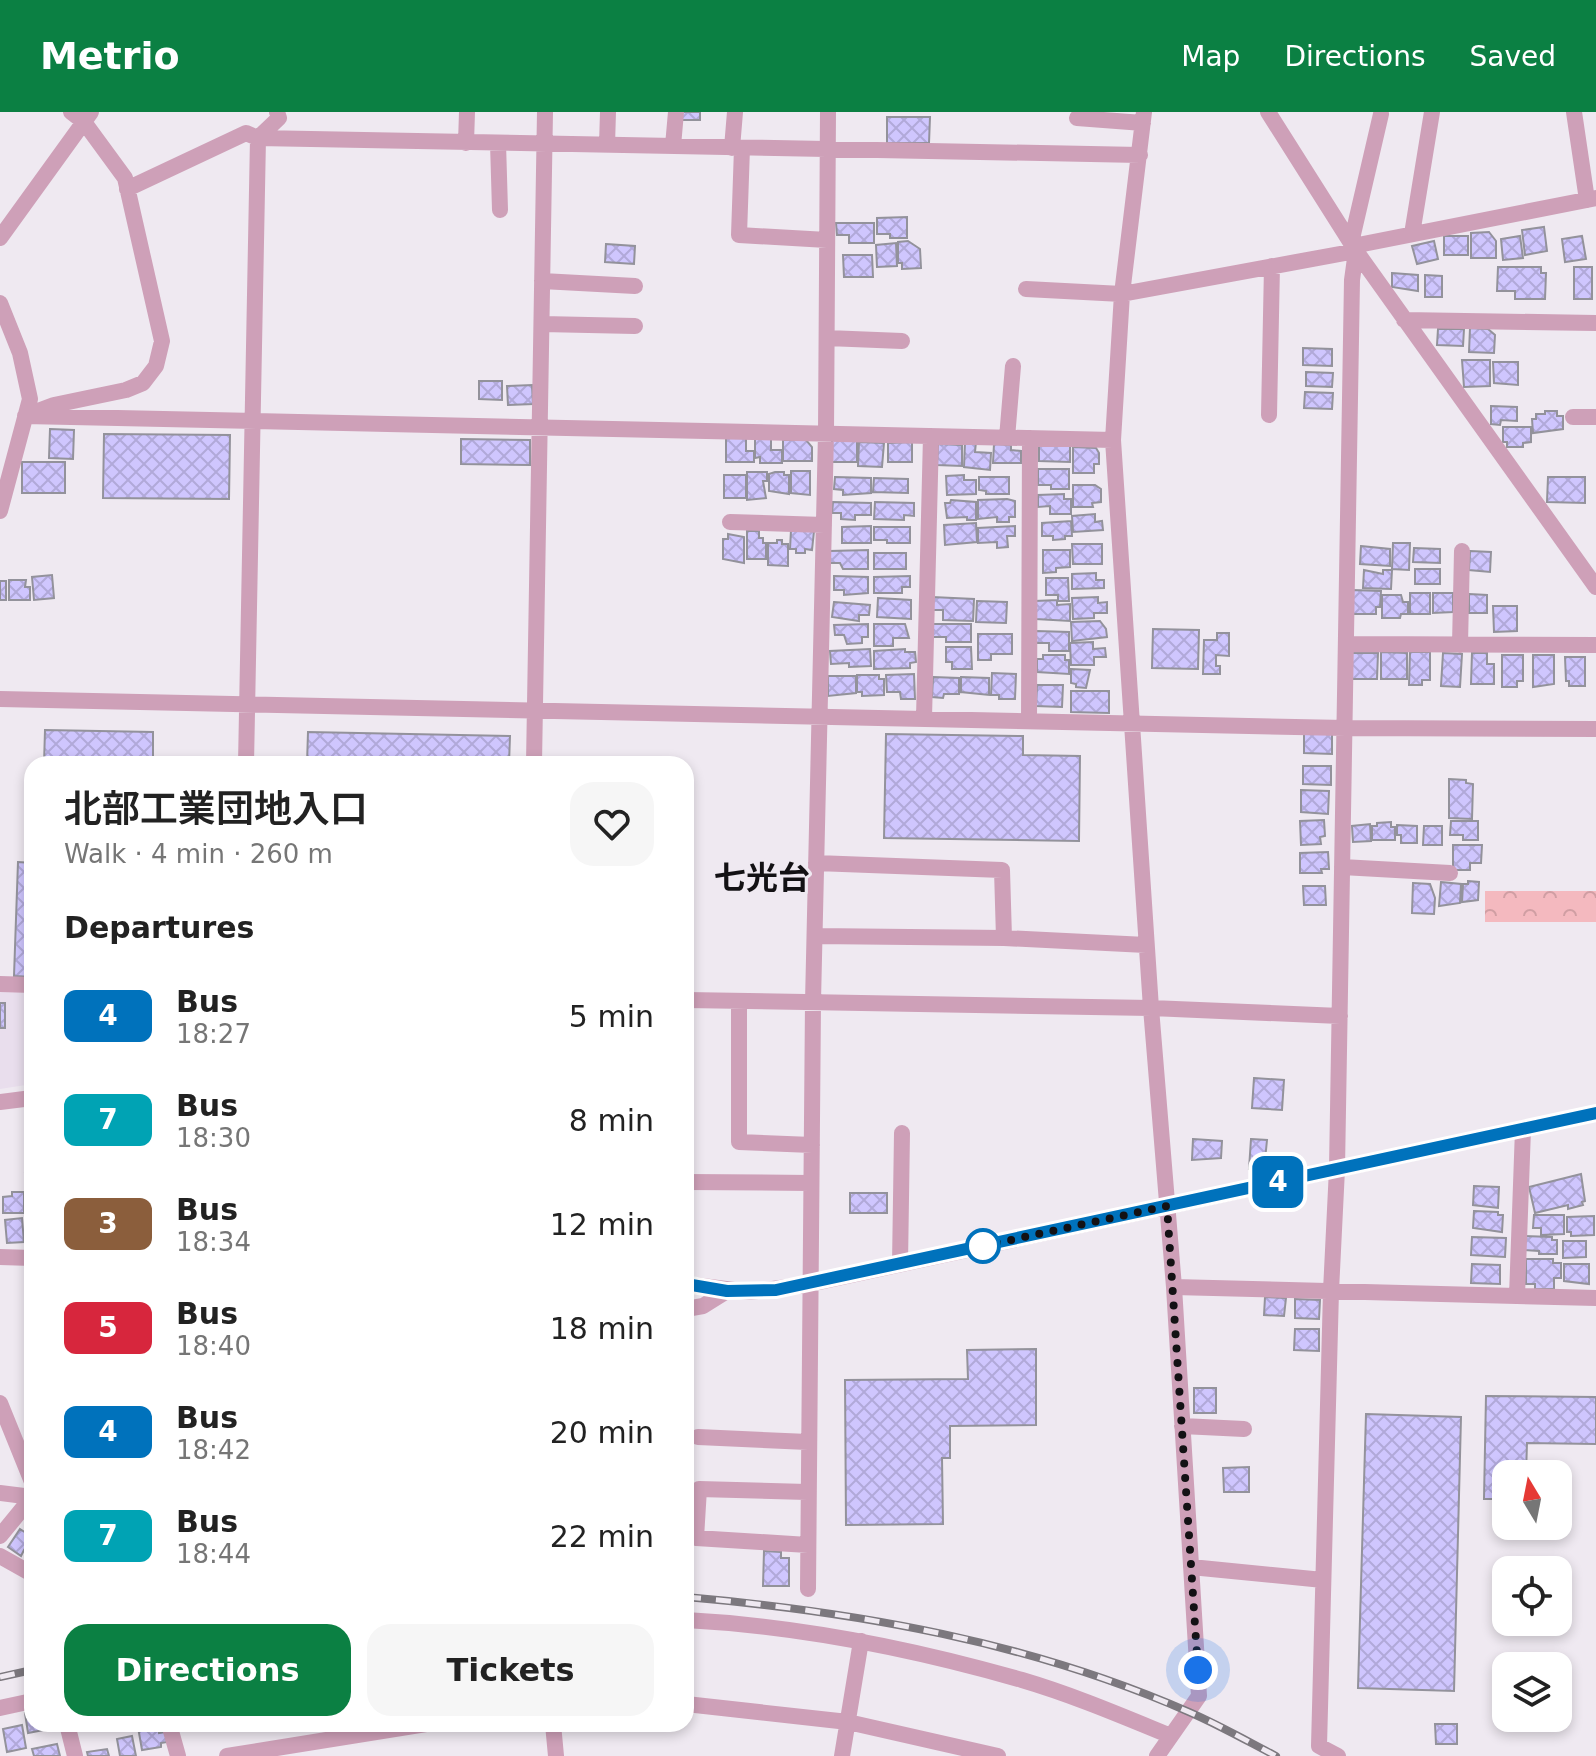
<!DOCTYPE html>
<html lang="en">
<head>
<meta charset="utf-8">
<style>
	body { margin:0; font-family:"DejaVu Sans","Noto Sans JP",sans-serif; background:#f6f6f6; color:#222; height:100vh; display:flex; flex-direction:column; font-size:30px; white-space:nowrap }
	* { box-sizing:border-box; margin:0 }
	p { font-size:26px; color:#767676 }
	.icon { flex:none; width:44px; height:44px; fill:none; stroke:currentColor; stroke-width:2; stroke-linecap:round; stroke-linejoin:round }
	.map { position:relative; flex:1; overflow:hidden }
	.panel { position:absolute; left:24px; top:644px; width:670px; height:976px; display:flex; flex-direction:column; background:#fff; border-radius:24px; box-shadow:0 4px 12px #0003 }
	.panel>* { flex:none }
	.badge { padding:0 16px; border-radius:12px; font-size:28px; line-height:52px }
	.needle { width:52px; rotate:350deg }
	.tools { position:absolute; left:1492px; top:1348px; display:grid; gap:16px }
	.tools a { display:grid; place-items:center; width:80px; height:80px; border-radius:16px; background:#fff; box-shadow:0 4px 12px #0003; font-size:40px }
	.you { position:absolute; width:40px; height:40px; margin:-20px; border:6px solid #fff; border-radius:50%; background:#1a73e8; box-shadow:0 0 0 12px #1a73e833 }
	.map>.badge { position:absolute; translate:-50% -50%; box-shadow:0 0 0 4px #fff }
	h2 { padding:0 40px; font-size:30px; line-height:72px }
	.round { display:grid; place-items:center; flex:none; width:84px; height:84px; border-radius:24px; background:#f6f6f6 }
	.overview { display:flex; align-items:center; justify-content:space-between; height:136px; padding:0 40px }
	h1 { font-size:38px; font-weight:600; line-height:60px }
	.cta { display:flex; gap:16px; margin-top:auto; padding:16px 40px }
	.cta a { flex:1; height:92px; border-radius:24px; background:#0b8043; color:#fff; font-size:32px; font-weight:600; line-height:92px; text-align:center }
	.cta a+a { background:#f6f6f6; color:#222 }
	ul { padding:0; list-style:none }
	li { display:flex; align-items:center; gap:24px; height:104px; padding:0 40px }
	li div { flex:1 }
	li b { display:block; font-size:30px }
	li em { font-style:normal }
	li .badge { min-width:88px; font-weight:700; text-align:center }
	header { display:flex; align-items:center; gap:48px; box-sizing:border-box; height:112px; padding:0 40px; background:#0b8043; color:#fff }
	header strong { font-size:38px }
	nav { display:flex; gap:44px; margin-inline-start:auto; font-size:28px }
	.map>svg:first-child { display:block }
</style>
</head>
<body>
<header>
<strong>Metrio</strong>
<nav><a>Map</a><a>Directions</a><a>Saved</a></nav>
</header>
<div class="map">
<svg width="1596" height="1644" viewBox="0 0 1596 1644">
	<defs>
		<pattern id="park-crowns" width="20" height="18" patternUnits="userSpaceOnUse" patternTransform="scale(2)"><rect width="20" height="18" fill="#f4b9bf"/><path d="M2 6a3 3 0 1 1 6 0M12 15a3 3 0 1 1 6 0" fill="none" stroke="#d09ea3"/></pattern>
		<pattern id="building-cross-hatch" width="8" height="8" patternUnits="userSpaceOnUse" patternTransform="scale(2)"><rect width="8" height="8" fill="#cfc6fe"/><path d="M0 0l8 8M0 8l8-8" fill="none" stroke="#b1a9d9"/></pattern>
	</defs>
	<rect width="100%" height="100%" fill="#efe9f1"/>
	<path fill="#e9deed" d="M0 878H32V972L0 977Z"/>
	<path fill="url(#park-crowns)" d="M1485 779H1596V810H1485Z"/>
	<path fill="url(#building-cross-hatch)" stroke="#93929b" stroke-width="2" d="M680 0H700V8H680Z
		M887 5H930L929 31H887Z
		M907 105V126H890V122H877V106Z
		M836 111H874V131H849V123H837Z
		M1544 115 1547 139 1525 143 1522 118Z
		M1489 120 1496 129V146H1471V121Z
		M1444 124H1468V143H1444Z
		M1520 124 1523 146 1503 148 1501 127Z
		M1582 124 1586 147 1565 150 1562 127Z
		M908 129 920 137 921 156 902 157V151H898V130Z
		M1434 129 1438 147 1417 152 1412 134Z
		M896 131 897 154 877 155 876 133Z
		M606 132 635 134 634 152 605 150Z
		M843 143H872L873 165H844Z
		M1498 155H1541V161H1546L1545 187H1515V179H1497Z
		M1574 155H1592V187H1574Z
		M1392 161 1418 163V179L1392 175Z
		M1425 163 1442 164V185H1425Z
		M1470 216 1488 217 1495 223 1494 241 1469 240Z
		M1438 217H1464L1463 234 1437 233Z
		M1303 236 1332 237V254L1303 253Z
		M1462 248H1490V274L1464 275Z
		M1493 250H1518V273L1494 271Z
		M1306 260 1333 261 1332 275 1306 274Z
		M479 269H502V288L479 287Z
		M532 273 533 292 508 293 507 274Z
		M1305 280 1333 281 1332 297 1304 296Z
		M1491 294 1517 295V309L1501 308 1500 313 1491 312Z
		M1545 299H1557V304H1563V317L1533 321 1532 307H1536V302H1545Z
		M1503 315H1531V330L1523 331V335H1507V330H1503Z
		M50 317 74 318 73 347 49 346Z
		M104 322 230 323 229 387 103 386Z
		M726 325H746V339H754V350H726Z
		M755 326H771V338H782V351H760V345L755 346Z
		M832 326H857V350H832Z
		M461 327 530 328V353L461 352Z
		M783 328H806L812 335V349H783Z
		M859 330 884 331 882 355 858 354Z
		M912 330V350H888V331Z
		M965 330H976L975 340 991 341 990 358 964 355Z
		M1039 330 1070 334V350L1039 349Z
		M938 332 962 333V354L937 353Z
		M994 332 1011 333V338L1021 339V351H993Z
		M1073 335 1096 336 1099 341V352H1094V361H1073Z
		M22 350H65V381H22Z
		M1038 357H1069V377H1051V373H1038Z
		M791 359H810V383L791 381Z
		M747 360H767V369H763L766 386 747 388Z
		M775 360H784V363H789V382L769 379V362Z
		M724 363H746V386H724Z
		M964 363V368H976V382L947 383 946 364Z
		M835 365 871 366V381L843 383V378L834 377Z
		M979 365H1009V382H986V379L979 378Z
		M1548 365H1585V391L1547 390Z
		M874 366 908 367V381L873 380Z
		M1073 373H1095L1101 377V390L1092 391 1093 395H1073Z
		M1064 382V387H1071V402H1050V394L1038 395V383Z
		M1007 387 1015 389V405H1009V410H997V405L978 407V388Z
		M951 388 976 390V408H967V405L947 406 945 391H950Z
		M833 390 871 391V403H855V408L841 407V401H832Z
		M875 390 914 391V404L904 403V408L874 407Z
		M1095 402V410L1102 409 1103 418 1073 420 1072 404Z
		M1071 409 1072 424H1065V427L1053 428V424H1042V411Z
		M976 411 977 430 945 433 944 413Z
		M871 414V431H842V415Z
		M1015 414V424H1007L1008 435 997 436V430L978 431V416Z
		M874 415H910V431H887V428H874Z
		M791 418 814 419 812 438 805 437V441H796V437H790Z
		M747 419H759V426H763V431H766V447H747Z
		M728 422 744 425V451L723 447V427H728Z
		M777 428H782V432H788V454L768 453V431H777Z
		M1393 431H1410L1409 458 1392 457Z
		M1072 432H1102V452H1073Z
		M1361 434 1390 437V454L1360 452Z
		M1414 436 1440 437V451L1413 450Z
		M868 438V457H843L840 451H830V439Z
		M1043 438H1070V455L1056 456V460L1043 461Z
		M1470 439 1491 440 1490 460 1469 458Z
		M874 441H906V457H874Z
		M1415 457H1440V472H1415Z
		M1364 458 1383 462V458H1392L1391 477 1363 476Z
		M1096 461V468H1104V476L1072 477V462Z
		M52 463 54 486 34 488 32 465Z
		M834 464 868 465V481L844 483V478H834Z
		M910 464V475H902V481H874V465Z
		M1046 466H1068L1069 489H1058V483H1046Z
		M9 468H26L25 475H30V488H9Z
		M0 469H6V488H0Z
		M1352 478 1381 479 1380 495H1376V502H1351Z
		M1410 481H1430V502H1410Z
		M1433 481H1453V500L1433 501Z
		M1469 482 1487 483V501H1469Z
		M1382 483H1401L1403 490H1408V502H1401L1400 506H1382Z
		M932 485 974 487 973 509 943 508V498H932Z
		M1098 485V491L1107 490V501H1094V506L1073 507 1072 486Z
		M878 486 911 488V507L877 505Z
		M1057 488V493L1070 492V509L1036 507 1035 489Z
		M977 489 1007 490 1006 511 976 510Z
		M834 490 870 493 869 503H859V509L832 505Z
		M1493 494H1517V519L1494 520Z
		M1100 509 1106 517 1107 525 1072 529 1071 510Z
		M868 512V525H862V531L847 532 844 523H835L834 513Z
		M874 512H905L909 526H893V534H874Z
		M933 512H971V530H946V525H932Z
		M1153 517 1199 518 1198 557 1152 556Z
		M1036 519 1069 520V539H1049V531H1036Z
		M1217 521H1229V544L1216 543V554H1220V562H1203L1204 528H1217Z
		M978 522H1012V542H991V548H978Z
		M1093 530V537L1105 536 1106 545H1094V553H1071L1070 531Z
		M946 535H971L972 557H952V550H946Z
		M870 537 871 554 849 555V551L831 552 830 539Z
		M905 537V540H915L916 550 910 551V556L874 557V539Z
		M1381 540 1407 541V567H1381Z
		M1410 540H1430V568H1422V573H1409Z
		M1352 541H1378L1377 567H1351Z
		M1443 541 1462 542 1460 575 1441 574Z
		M1472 541H1487V552H1494V572H1471Z
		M1043 543H1065V548H1069V562L1037 560V547H1043Z
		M1502 543H1523V569H1517V575H1502Z
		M1533 543H1554V572L1533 575Z
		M1565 545H1585V574H1569V569H1566Z
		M1071 557 1090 558 1086 576 1076 575V572L1071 571Z
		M992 561 1016 562 1015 587H999V583H991Z
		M914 562 915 587H901L900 580H887L886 563Z
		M857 563H879V567H884V583L862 584V580H857Z
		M828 564H856V581L828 584Z
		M933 565 959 566V582H944L943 586 932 585Z
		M961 565 989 566V583L961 580Z
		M1037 573H1063L1062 595 1036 594Z
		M1071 579H1109V601L1071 600Z
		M45 618 153 620V652H44Z
		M308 620 510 624 509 652H307Z
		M886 622 1023 624V643L1080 644 1079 729 884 726Z
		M1304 622H1332V642L1304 641Z
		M1303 654H1331V673L1303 672Z
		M1449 667 1466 668V671L1473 672 1472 707 1449 706Z
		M1301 678 1329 679 1328 702 1301 700Z
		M1324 708 1325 724 1320 725 1321 732 1301 733 1300 709Z
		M1451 709H1478V728H1463V723H1450Z
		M1391 710V715H1395V728H1372V714H1377V711Z
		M1370 712 1371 729 1353 730 1352 714Z
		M1397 713 1417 714V731H1401V723H1397Z
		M1424 714H1442V733H1423Z
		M1453 733H1482L1481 751H1470V758H1453Z
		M1328 740 1329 757H1321L1322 761H1300V741Z
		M18 750 32 751V865L14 864Z
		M1468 769 1479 770 1478 788 1462 790 1463 772H1468Z
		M1441 770 1461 772 1460 791 1439 794Z
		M1413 771 1430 772 1435 786 1434 802 1412 801Z
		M1303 774H1325L1326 793H1304Z
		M0 891H5V916H0Z
		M1254 966 1284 968 1282 998 1252 996Z
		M1193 1027 1222 1029 1221 1046 1192 1048Z
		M1251 1027 1267 1028 1264 1058 1249 1057Z
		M26 1031H32V1060H25Z
		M1581 1062 1585 1089 1582 1090 1583 1093 1568 1097V1093L1535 1101 1529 1075Z
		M1474 1074 1499 1075 1498 1096 1473 1093Z
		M12 1080H24V1101H3V1085L12 1084Z
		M850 1081H887V1101H850Z
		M1474 1099 1498 1100V1103H1503L1502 1120 1473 1116Z
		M1534 1103H1564V1122L1541 1123V1116H1533Z
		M1594 1104V1123L1571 1124V1120H1567V1105Z
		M22 1106 24 1130 7 1131 5 1108Z
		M1524 1124 1552 1125V1128H1557V1142H1539V1139L1523 1138Z
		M1472 1125 1506 1126 1505 1145 1471 1143Z
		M1563 1129H1586V1145L1563 1146Z
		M1526 1147H1553V1151H1561V1166H1554V1177H1535V1172H1526Z
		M1472 1152 1500 1153V1172L1471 1171Z
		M1564 1152H1589V1172L1564 1169Z
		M1265 1185 1286 1186 1284 1204 1264 1203Z
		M1295 1187 1320 1188 1319 1207 1295 1206Z
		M1295 1217H1319V1239L1294 1238Z
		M1036 1237V1313L950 1314V1346H942L943 1412 846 1413 845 1268 968 1267 967 1238Z
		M1194 1276H1216V1301H1194Z
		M1486 1284 1596 1285V1332L1527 1331 1526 1362H1506V1387H1484Z
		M1366 1302 1461 1305 1454 1579 1358 1576Z
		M1249 1355V1380H1224L1223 1356Z
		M20 1417 32 1425V1443L24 1438 21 1444 8 1435Z
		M764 1439 781 1440V1446H789V1474H763Z
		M32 1600V1612H53L54 1616 28 1621 25 1601Z
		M158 1612 159 1621 165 1620 167 1630 161 1631V1635L142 1638 138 1615Z
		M1435 1612H1457V1632H1436Z
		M22 1613 26 1636 7 1640 3 1617Z
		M132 1624 136 1644H120L117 1627Z
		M57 1632 60 1644H34L32 1637Z
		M107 1637 109 1644H88L87 1640Z"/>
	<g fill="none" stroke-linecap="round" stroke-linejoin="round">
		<path stroke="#cea0b8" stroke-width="16" d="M1144 0 1122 182 1113 328 1151 896 1174 1175 1199 1584 1157 1644
			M1268 0 1356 139 1596 475
			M1574 0 1587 88
			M1077 6 1143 11
			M466 31 467 0
			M498 31 500 98
			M607 33 608 0
			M673 34 676 0
			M732 36 735 0
			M742 36 739 123 827 128
			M127 77 246 21 258 26 1140 43
			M1412 122 1432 0
			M0 126 91 0
			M1351 131 1381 2
			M1353 134 1596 86
			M542 169 635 174
			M1026 177 1122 182 1356 139
			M0 191 20 241 30 287 0 399
			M1404 208 1596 211
			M542 212 635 214
			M827 226 902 229
			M30 302 54 293 126 278 143 271 156 254 162 229 125 66 84 10 71 0
			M1269 303 1272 154
			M25 304 1113 328
			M1573 305H1596
			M1007 326 1013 254
			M730 410 824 413
			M1346 532 1596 533
			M1460 533 1462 439
			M0 587 1345 616 1596 617
			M924 606 931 324
			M1029 608 1030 326
			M246 652 258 26 279 6 277 0
			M534 652 545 0
			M816 751 1002 758 1004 826
			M1342 755 1450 761
			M815 824 1004 826 1146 833
			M0 872 32 873
			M686 888 1151 896 1340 904
			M739 889V1030L812 1033
			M0 990 32 986
			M686 1070 811 1071
			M0 1145 32 1146
			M900 1152 902 1021
			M686 1172 750 1180 810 1172 1596 1001
			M1174 1175 1596 1186
			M1517 1184 1523 1017
			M686 1197 703 1194 727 1179
			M0 1291 32 1370
			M1182 1314 1244 1317
			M698 1325 808 1330
			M807 1380 699 1377 696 1426 808 1433
			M0 1381 32 1385
			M0 1424 32 1385
			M0 1444 32 1462
			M1191 1455 1323 1468
			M808 1477 813 890 826 321 828 0
			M686 1508C799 1514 914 1537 1022 1568 1073 1583 1122 1604 1171 1624
			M686 1592 848 1610 998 1644
			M0 1596 32 1589
			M67 1612 75 1644
			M169 1612 178 1644
			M553 1612 556 1644
			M227 1644 426 1612
			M842 1644 861 1529
			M1338 1644 1319 1634 1331 1179 1337 1057 1352 168 1356 139"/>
		<defs>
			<path id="rail" d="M686 1485C859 1500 1029 1530 1189 1600 1219 1613 1247 1629 1276 1644
				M0 1565 32 1558"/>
		</defs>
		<use href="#rail" stroke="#7c787e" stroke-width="8"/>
		<use href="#rail" stroke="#efe9f1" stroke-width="5" stroke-dasharray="15" stroke-linecap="butt"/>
	</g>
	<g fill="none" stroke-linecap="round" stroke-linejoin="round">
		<defs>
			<path id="line" d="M686 1172 727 1179 776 1178 1596 1001"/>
		</defs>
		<use href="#line" stroke="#fff" stroke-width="18"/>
		<use href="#line" stroke="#0072bc" stroke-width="12"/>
		<path stroke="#131114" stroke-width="8" stroke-dasharray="0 14.4" d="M983 1134 1167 1094 1198 1558"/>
	</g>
	<circle fill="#fff" stroke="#0072bc" stroke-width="4" cx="983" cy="1134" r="16"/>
	<g text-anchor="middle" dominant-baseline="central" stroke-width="6" stroke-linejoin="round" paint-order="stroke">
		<g font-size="32" font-weight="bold" fill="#131114" stroke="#efe9f1">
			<text x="762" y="766">七光台</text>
		</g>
	</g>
</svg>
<div class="tools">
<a><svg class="needle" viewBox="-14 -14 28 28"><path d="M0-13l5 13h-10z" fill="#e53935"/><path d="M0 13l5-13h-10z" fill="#767676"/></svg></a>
<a><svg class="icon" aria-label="locate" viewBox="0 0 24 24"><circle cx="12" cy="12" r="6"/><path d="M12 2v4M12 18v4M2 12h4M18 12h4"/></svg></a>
<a><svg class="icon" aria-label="layers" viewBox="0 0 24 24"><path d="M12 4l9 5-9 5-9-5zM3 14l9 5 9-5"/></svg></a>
</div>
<div class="you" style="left:1198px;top:1558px"></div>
<b class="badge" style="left:1278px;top:1070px;background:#0072bc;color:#fff">4</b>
<section class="panel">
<div class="overview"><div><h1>北部工業団地入口</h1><p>Walk · 4 min · 260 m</p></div><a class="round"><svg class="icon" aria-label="heart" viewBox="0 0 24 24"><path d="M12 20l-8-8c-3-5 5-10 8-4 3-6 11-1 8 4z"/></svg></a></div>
<h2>Departures</h2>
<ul>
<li><span class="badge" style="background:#0072bc;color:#fff">4</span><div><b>Bus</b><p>18:27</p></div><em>5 min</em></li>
<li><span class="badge" style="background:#00a3b4;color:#fff">7</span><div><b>Bus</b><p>18:30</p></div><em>8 min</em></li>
<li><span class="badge" style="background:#8b5e3c;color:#fff">3</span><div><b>Bus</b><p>18:34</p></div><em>12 min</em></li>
<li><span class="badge" style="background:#d7263d;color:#fff">5</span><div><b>Bus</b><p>18:40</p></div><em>18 min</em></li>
<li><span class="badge" style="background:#0072bc;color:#fff">4</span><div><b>Bus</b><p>18:42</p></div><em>20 min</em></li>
<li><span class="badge" style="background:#00a3b4;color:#fff">7</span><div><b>Bus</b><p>18:44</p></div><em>22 min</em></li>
</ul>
<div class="cta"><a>Directions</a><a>Tickets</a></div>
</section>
</div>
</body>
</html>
